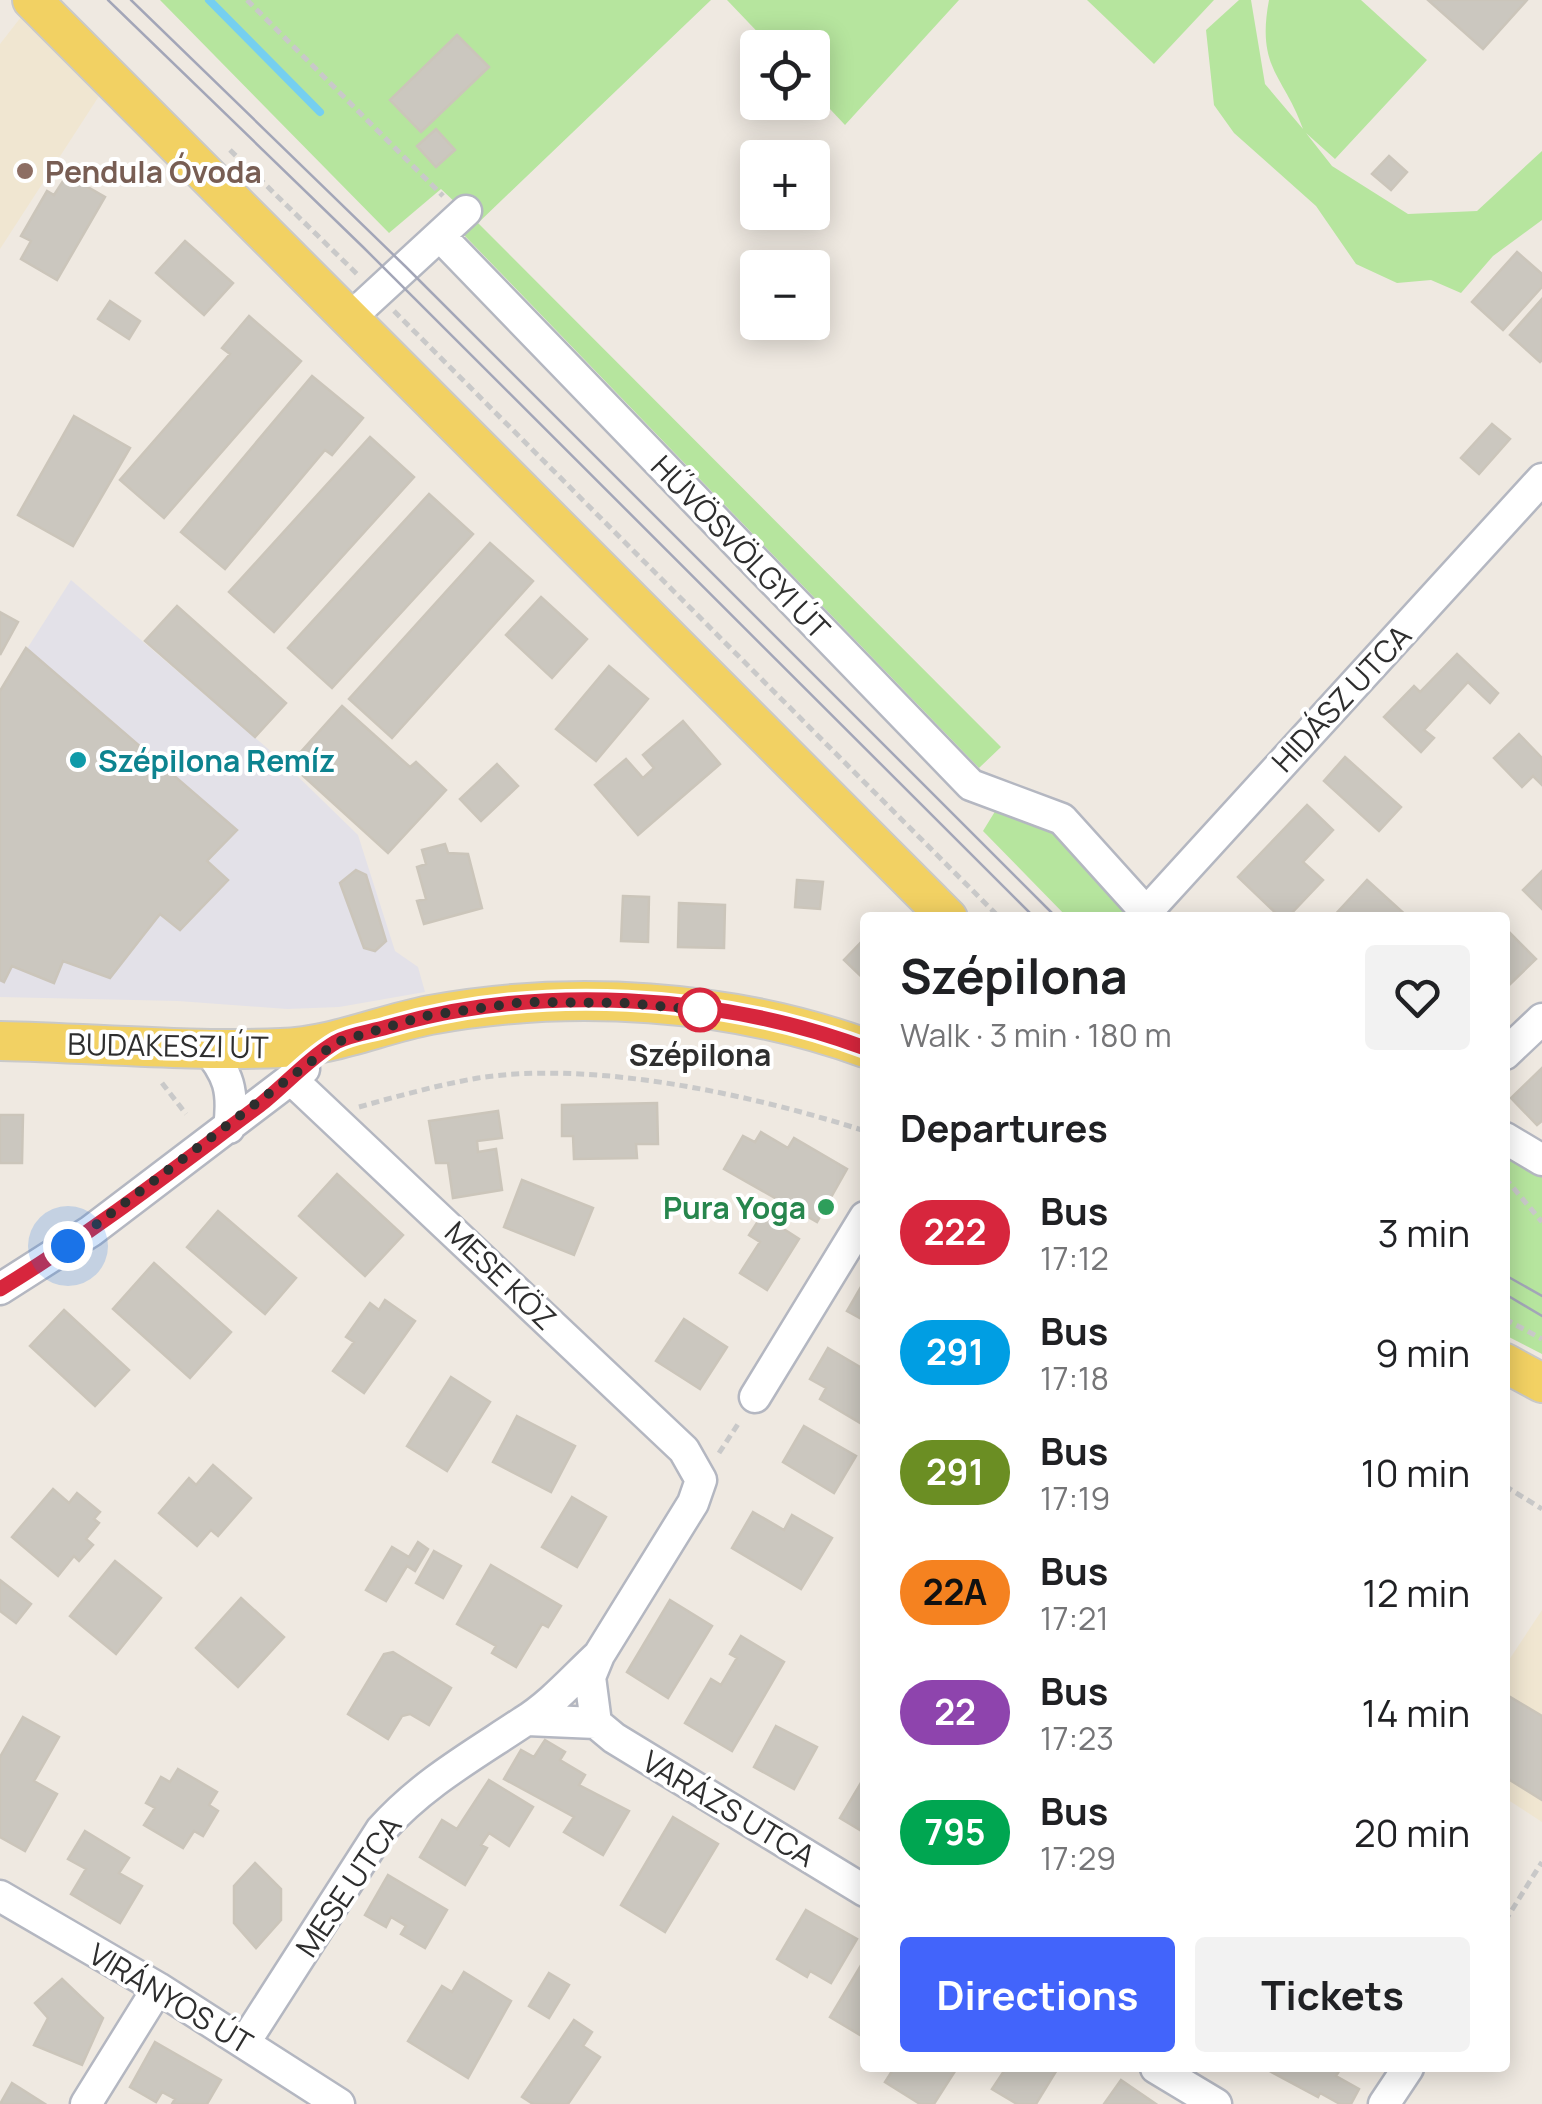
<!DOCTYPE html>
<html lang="en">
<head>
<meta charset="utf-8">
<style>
	body { margin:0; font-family:Manrope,sans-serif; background:#f2f2f2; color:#202124; height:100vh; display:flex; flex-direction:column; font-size:38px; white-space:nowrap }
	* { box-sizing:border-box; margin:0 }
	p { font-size:32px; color:#757577 }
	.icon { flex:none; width:55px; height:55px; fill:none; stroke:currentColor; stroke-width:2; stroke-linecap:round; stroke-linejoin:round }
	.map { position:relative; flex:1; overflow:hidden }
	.side { position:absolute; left:860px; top:912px; width:650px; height:1160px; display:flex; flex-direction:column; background:#fff; border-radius:10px; box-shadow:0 5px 25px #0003 }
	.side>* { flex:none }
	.badge { padding:0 20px; border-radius:32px; font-size:35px; line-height:65px }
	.tools { position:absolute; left:740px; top:30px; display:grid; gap:20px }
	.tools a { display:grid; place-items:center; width:90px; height:90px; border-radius:10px; background:#fff; box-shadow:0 5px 25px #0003; font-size:50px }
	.you { position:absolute; width:50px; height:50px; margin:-25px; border:8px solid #fff; border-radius:50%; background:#1a73e8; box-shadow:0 0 0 15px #1a73e833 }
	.map>.badge { position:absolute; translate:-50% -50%; box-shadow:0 0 0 5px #fff }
	h2 { padding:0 40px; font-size:38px; line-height:90px }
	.round { display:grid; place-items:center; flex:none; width:105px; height:105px; border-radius:10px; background:#f2f2f2 }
	.summary { display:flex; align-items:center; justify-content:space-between; height:170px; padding:0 40px }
	h1 { font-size:48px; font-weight:700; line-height:75px }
	.action { display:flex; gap:20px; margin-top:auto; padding:20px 40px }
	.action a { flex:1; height:115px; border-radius:10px; background:#4264fb; color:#fff; font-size:40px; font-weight:700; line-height:115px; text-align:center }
	.action a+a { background:#f2f2f2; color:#202124 }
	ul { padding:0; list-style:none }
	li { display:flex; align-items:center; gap:30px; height:120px; padding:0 40px }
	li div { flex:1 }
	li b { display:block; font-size:38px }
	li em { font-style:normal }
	li .badge { min-width:110px; font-weight:700; text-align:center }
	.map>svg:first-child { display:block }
</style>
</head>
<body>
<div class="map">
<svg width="1542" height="2104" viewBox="0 0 1542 2104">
	<rect width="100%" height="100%" fill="#efe9e1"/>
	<path fill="#e3e1e8" d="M71 580 281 760 358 835 395 951 418 967 425 992 339 1007 287 1009 178 1001 0 997V691Z"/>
	<path fill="#f0e6d1" d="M21 17 101 93 0 249V44Z
		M1542 1610V1822L1505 1798V1666Z"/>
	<path fill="#b6e59e" d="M160 0H711L478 223 1001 747 979 768 464 235 477 223 441 189 389 233Z
		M727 0H959L845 125 813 91 812 48 772 47Z
		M1087 0H1214L1154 64Z
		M1239 0H1251L1265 84 1303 129C1284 75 1256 69 1269 0H1361L1427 60 1335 159 1306 133 1332 166 1408 214 1477 211 1542 151V220L1493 256 1461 293 1431 280 1397 283 1356 264 1316 206 1234 133 1214 105 1206 30Z
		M1002 800 1056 822 1135 902 1121 917H1067L983 831Z
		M1505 1151 1542 1177V1354L1505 1335Z"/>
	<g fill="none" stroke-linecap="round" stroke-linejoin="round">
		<path stroke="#75cff0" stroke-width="8" d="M209 0 320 112"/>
	</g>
	<path fill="#cbc7bf" stroke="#cbc5ba" stroke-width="2.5" d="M1428 0H1527L1483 49Z
		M457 35 489 67 421 132 390 100Z
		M436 129 455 150 436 167 417 146Z
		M1389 156 1407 172 1391 190 1372 174Z
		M67 175 105 197 57 280 21 259 31 241 21 236 47 191 54 195Z
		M185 241 233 283 204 315 156 273Z
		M1517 252 1542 274V287L1503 330 1472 302Z
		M1542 299V360L1540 362 1510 335Z
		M110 301 140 321 129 339 98 319Z
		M249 316 301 361 164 518 120 480 230 354 222 348Z
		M312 376 363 418 332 455 325 450 225 569 181 532Z
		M74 416 130 448 73 546 18 515Z
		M1492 424 1510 439 1479 474 1461 458Z
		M370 437 414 477 274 632 229 592Z
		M429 494 473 534 332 688 288 648Z
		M490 543 533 581 392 738 349 699Z
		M541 597 587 639 552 678 506 635Z
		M177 606 286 703 255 737 145 641Z
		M0 612 18 622 0 655Z
		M26 648 237 830 207 861 228 880 180 930 160 914 110 978 63 961 54 983 12 966 4 982 0 980V691Z
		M1457 654 1498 693 1490 703 1468 682 1424 730 1434 738 1421 752 1384 717 1414 686 1420 692Z
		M609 666 648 699 596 761 556 729Z
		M342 706 410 767 416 762 446 790 388 853 290 764Z
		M683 721 720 764 638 835 595 785 626 759 643 778 654 768 643 755Z
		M1519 734 1542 758V785L1533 776 1522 787 1494 758Z
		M1345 757 1401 807 1379 831 1324 781Z
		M497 764 518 786 481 821 460 799Z
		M1307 805 1333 830 1303 862 1323 880 1287 918H1281L1238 877Z
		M445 844 448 853 468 854 482 908 424 924 417 901 426 899 417 867 426 864 422 850Z
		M356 870 366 875 386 941 375 951 364 948 340 883Z
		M1542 871V909L1523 890Z
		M797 880 823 882 820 909 795 907Z
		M1367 880 1409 918H1332Z
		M623 896 649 897 648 942 621 941Z
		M679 903 725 905 724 948 678 947Z
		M1505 928 1536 959 1505 989Z
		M865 938V980L844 960Z
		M1542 1068V1121L1537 1125 1511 1098Z
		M657 1103 658 1144H636L637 1158 574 1159 573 1136H562V1105Z
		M498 1111 502 1138 477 1141 478 1152 496 1149 502 1190 453 1198 448 1163H436L429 1121Z
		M0 1115H23L22 1163H0Z
		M761 1132 788 1148 794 1138 847 1169 817 1222 724 1169 743 1136 755 1142Z
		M337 1174 403 1235 365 1276 299 1216Z
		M522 1180 593 1208 574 1255 504 1227Z
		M218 1211 296 1278 265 1314 187 1247Z
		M762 1215 799 1239 767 1290 740 1273 760 1242 749 1235Z
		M154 1263 231 1332 190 1378 113 1309Z
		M865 1280V1321L847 1311Z
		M385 1300 415 1321 364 1393 333 1371 354 1342 346 1337 370 1303 379 1310Z
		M64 1310 129 1370 95 1406 30 1346Z
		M684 1319 727 1347 700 1389 656 1361Z
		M828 1348 865 1370 862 1424 820 1399 826 1388 810 1379Z
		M451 1377 490 1402 447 1471 407 1446Z
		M517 1416 575 1446 551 1492 493 1462Z
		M804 1426 856 1456 834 1493 783 1462Z
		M213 1465 251 1498 218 1536 211 1530 197 1546 159 1513 189 1478 196 1485Z
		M53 1489 69 1503 77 1493 100 1512 94 1519 99 1523 86 1539 93 1545 79 1561 74 1556 58 1576 12 1537Z
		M572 1497 606 1517 577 1567 542 1547Z
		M753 1512 784 1530 792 1515 832 1538 801 1589 732 1548Z
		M418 1542 428 1549 415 1571 407 1566 386 1601 366 1590 392 1547 409 1557Z
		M434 1551 461 1566 443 1598 416 1583Z
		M115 1561 161 1598 116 1654 70 1616Z
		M491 1565 561 1606 548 1627 542 1624 516 1667 492 1653 496 1646 457 1624Z
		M0 1580 31 1604 16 1623 0 1611Z
		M241 1598 284 1637 238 1687 196 1648Z
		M670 1600 712 1626 668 1698 627 1672Z
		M741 1636 784 1662 732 1751 685 1723 711 1679 721 1685 737 1658 730 1654Z
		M393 1652 451 1688 429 1725 410 1714 402 1716 388 1739 348 1714 384 1654Z
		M1507 1695 1542 1716V1800L1505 1777Z
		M23 1717 59 1737 34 1781 57 1794 25 1851 0 1837V1757Z
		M776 1726 817 1747 794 1789 754 1767Z
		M545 1740 565 1752 560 1760 585 1775 579 1785 629 1811 603 1855 564 1832 574 1817 504 1779 521 1750 534 1757Z
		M178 1769 217 1792 209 1805 218 1811 203 1836 194 1831 183 1848 144 1825 155 1808 146 1803 161 1777 170 1782Z
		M865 1776V1833L840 1818Z
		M489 1780 533 1807 509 1846 489 1833 481 1845 487 1848 465 1885 420 1857 442 1820 457 1829Z
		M673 1817 718 1844 665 1932 621 1905Z
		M85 1831 129 1858 119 1873 142 1886 120 1923 71 1894 86 1869 68 1859Z
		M255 1863 281 1889V1920L256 1948 234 1923V1886Z
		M388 1875 447 1910 425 1948 401 1934 406 1926 391 1917 386 1927 365 1915Z
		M806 1910 857 1939 831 1983 810 1971 807 1977 777 1959Z
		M863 1962 865 1963V2038L830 2017Z
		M464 1972 511 2001 468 2078 408 2041 442 1986 452 1992Z
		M549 1973 569 1985 549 2018 529 2006Z
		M62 1979 103 2018 82 2065 34 2045 48 2018 35 2003Z
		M574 2020 592 2032 583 2046 600 2057 568 2104H533L522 2097Z
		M155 2042 221 2080 207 2104H172L175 2099 162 2092 156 2102 130 2087Z
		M894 2068H957L934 2104H920L885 2082Z
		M1006 2068H1058L1036 2104H1017L992 2089Z
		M1264 2068H1341L1336 2076 1359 2089 1351 2104H1340L1320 2093 1318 2097Z
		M1121 2080 1156 2104H1104Z
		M12 2083 45 2104H0Z"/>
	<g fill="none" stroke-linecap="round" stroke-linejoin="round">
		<defs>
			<path id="minor" d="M440 236 971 785 1062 819 1146 912
				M351 317 466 211
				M1141 918 1542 479
				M205 1046C229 1074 234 1091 229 1128
				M1505 1054 1542 1019
				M291 1079 684 1450 701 1480 693 1503 599 1655 590 1677 596 1723
				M1505 1138 1542 1160
				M0 1289 91 1231 304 1069
				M755 1397 865 1217
				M527 1720 596 1723
				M596 1723 614 1738 865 1891
				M0 1896 158 1988 339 2104
				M245 2042 381 1830C422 1784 472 1756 523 1722 551 1705 575 1677 599 1655
				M1156 2068 1216 2104
				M86 2104 158 1988
				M1384 2104 1408 2068"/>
			<path id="major" d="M32 0 948 918
				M0 1041C93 1043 189 1052 281 1048 334 1046 379 1025 430 1015 571 989 730 999 865 1048
				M1505 1363 1542 1383"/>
		</defs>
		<use href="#minor" stroke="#b4b7c1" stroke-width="35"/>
		<use href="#major" stroke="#c9c9c9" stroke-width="42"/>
		<path stroke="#c9c9c9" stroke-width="5" stroke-dasharray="8 5" stroke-linecap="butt" d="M247 0 443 196
			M230 150 358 275
			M394 311 1000 918
			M162 1083 186 1114
			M359 1107C398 1096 438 1085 478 1078 596 1060 753 1095 865 1131
			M1505 1178 1542 1222
			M1505 1319 1542 1339
			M719 1453 740 1421
			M1505 1486 1542 1509
			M1505 1921 1542 1862"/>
		<use href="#minor" stroke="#fff" stroke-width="30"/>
		<use href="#major" stroke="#f2d163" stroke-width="38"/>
		<path stroke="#a3a6b8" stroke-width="2.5" d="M108 0 363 247 1035 918
			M131 0 406 267 1057 918
			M1505 1275 1542 1296
			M1505 1294 1542 1316"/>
	</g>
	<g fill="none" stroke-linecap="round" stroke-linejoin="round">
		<defs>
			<path id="line" d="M0 1289C91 1234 175 1168 260 1105 285 1085 309 1058 336 1042 351 1034 371 1032 387 1027 537 983 719 994 865 1048"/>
		</defs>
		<use href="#line" stroke="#fff" stroke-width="22"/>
		<use href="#line" stroke="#d7263d" stroke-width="15"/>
		<path stroke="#2e2e2e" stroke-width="10" stroke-dasharray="0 18" d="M68 1246 337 1042 425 1016 524 1002 627 1003 700 1010"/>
	</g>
	<circle fill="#8d6e63" stroke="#fff" stroke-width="4" cx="25" cy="171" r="10"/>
	<circle fill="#0f9aa8" stroke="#fff" stroke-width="4" cx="78" cy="760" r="10"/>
	<circle fill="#fff" stroke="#d7263d" stroke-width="5" cx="700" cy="1010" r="20"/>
	<circle fill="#2e9e5b" stroke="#fff" stroke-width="4" cx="826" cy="1207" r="10"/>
	<g text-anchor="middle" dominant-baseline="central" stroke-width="8" stroke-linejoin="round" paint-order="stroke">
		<g font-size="30" font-weight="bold" fill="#785e54" stroke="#fff" text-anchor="start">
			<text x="45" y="171">Pendula Óvoda</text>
		</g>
		<g font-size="30" fill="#2e2e2e" stroke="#fff">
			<text transform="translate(741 547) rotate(46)">HŰVÖSVÖLGYI ÚT</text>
			<text transform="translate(1341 698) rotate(-47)">HIDÁSZ UTCA</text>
			<text transform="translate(168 1045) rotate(1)">BUDAKESZI ÚT</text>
			<text transform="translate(501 1275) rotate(44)">MESE KÖZ</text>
			<text transform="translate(729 1808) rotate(31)">VARÁZS UTCA</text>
			<text transform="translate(348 1886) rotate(-56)">MESE UTCA</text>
			<text transform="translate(171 1998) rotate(31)">VIRÁNYOS ÚT</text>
		</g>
		<g font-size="30" font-weight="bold" fill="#0d838f" stroke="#fff" text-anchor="start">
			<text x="98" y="760">Szépilona Remíz</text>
		</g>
		<g font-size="30" font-weight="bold" fill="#2e2e2e" stroke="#fff">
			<text x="700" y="1054">Szépilona</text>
		</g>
		<g font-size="30" font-weight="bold" fill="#27864d" stroke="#fff" text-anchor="end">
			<text x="806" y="1207">Pura Yoga</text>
		</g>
	</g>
</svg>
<div class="tools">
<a><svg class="icon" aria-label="locate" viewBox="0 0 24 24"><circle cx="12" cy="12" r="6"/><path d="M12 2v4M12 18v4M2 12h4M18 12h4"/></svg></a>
<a>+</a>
<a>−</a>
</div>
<div class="you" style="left:68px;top:1246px"></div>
<section class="side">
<div class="summary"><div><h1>Szépilona</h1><p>Walk · 3 min · 180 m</p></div><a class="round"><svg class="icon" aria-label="heart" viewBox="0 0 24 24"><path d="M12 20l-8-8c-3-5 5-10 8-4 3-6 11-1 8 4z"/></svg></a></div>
<h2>Departures</h2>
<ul>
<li><span class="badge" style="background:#d7263d;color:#fff">222</span><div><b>Bus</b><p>17:12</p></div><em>3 min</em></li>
<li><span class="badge" style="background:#009ee3;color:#fff">291</span><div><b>Bus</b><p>17:18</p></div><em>9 min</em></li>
<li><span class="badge" style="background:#6b8e23;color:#fff">291</span><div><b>Bus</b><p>17:19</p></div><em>10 min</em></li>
<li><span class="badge" style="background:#f58220;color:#111">22A</span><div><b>Bus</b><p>17:21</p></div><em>12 min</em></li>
<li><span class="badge" style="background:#8e44ad;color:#fff">22</span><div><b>Bus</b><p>17:23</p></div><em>14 min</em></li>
<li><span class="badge" style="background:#00a651;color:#fff">795</span><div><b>Bus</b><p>17:29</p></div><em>20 min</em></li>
</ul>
<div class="action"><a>Directions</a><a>Tickets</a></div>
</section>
</div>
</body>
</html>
